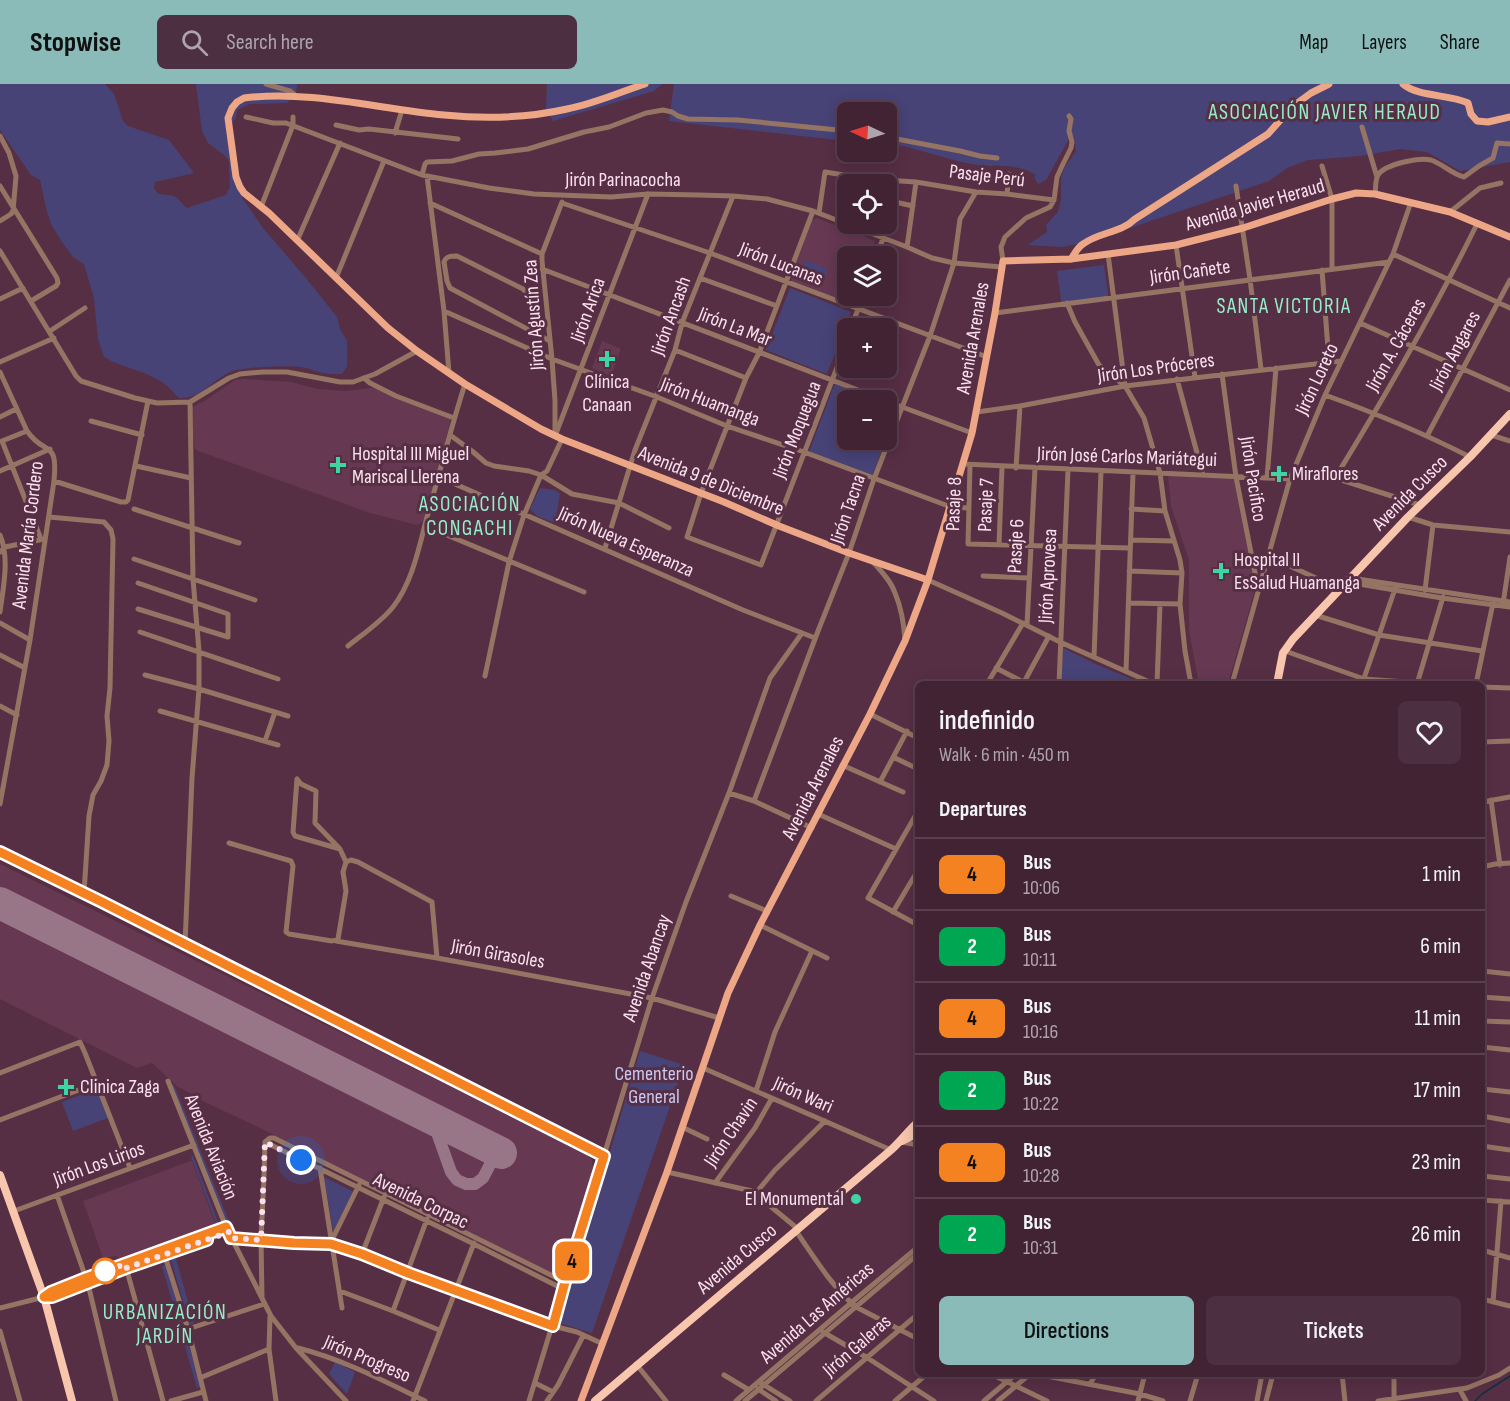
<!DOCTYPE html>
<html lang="en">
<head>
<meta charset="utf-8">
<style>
	body { margin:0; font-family:"Sofia Sans Condensed",sans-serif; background:#4c2f40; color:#f1f3f6; height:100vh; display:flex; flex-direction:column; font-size:22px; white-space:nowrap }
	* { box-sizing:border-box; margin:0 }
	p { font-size:20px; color:#aea4ac }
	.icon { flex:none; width:33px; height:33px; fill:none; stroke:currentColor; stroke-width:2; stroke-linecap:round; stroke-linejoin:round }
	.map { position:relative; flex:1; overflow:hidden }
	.panel { position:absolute; left:915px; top:597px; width:570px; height:696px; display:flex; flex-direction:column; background:#412334; border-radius:9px; box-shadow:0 3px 15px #0003,0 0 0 2px #5a404f }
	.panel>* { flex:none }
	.badge { padding:0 12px; border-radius:9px; font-size:21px; line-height:39px }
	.needle { width:39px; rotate:274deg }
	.tools { position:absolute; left:837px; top:18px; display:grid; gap:12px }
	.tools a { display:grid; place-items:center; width:60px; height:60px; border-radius:9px; background:#412334; box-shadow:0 3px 15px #0003,0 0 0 2px #5a404f; font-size:30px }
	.you { position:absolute; width:30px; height:30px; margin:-15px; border:4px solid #fff; border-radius:50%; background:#1a73e8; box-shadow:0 0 0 9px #1a73e833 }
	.map>.badge { position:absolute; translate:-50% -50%; box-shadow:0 0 0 3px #fff }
	h2 { padding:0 24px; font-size:22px; line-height:54px }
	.round { display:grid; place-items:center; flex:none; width:63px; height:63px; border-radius:9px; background:#4c2f40 }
	.summary { display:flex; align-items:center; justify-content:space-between; height:102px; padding:0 24px }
	h1 { font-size:28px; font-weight:600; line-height:45px }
	.action { display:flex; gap:12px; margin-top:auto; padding:12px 24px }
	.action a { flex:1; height:69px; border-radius:9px; background:#8bbbb9; color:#111; font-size:24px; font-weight:600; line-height:69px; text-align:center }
	.action a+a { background:#4c2f40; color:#f1f3f6 }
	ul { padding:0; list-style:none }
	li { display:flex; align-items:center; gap:18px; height:72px; padding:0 24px; border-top:2px solid #5a404f }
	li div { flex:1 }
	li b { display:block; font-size:22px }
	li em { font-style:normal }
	li .badge { min-width:66px; font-weight:700; text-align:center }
	header { display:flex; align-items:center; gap:36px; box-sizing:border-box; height:84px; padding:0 30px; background:#8bbbb9; color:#111 }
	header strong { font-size:28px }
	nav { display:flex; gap:33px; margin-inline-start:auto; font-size:21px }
	.search { width:420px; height:54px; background:#4c2f40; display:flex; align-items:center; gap:15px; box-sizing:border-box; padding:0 21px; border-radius:9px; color:#aea4ac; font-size:22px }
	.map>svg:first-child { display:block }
</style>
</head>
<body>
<header>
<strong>Stopwise</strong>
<div class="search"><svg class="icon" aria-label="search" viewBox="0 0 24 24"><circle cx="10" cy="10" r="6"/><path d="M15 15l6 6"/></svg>Search here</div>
<nav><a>Map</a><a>Layers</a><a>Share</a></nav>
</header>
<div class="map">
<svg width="1510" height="1317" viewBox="0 0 1510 1317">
	<rect width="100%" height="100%" fill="#572f45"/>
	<path fill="#673852" d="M817 134 875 157 869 172H848V212H853L851 216 846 217 792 197 791 193 812 136Z
		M602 257 621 265 611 292 592 284Z
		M244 295 291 298 318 305 344 307 381 303 451 334 436 396 423 437 417 441 370 429 196 366 194 362 191 324 206 316 235 296Z
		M1168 391 1235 393 1256 502 1228 600H1199L1189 547V476L1171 422Z
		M0 780 585 1069 592 1076 593 1084 561 1194 262 1045 205 1018 177 1002 152 979 137 984 0 915Z
		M190 1077H192L217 1144 120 1179 117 1172 103 1174 83 1117Z"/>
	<path fill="#484377" d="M0 0H105L114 10 123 37 128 42 169 56 194 89 155 98 154 104 158 110C164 111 173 110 177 114 181 118 183 121 187 124L226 111 230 103 229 77 224 71 208 59 202 47 196 0H297L296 8 287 19 250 20 237 26 236 34 227 46 236 101 243 115 263 144 305 193 337 233 340 245 347 257V282L342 290C336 290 329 290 323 289 316 288 309 284 301 283 287 281 250 283 236 286 215 291 202 316 179 314 174 309 168 302 162 298 144 286 122 284 104 273L98 255 94 214 84 180 73 173 62 158 51 140 47 128 40 96 31 91 0 46Z
		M547 0H662L654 7 553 37 546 25Z
		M674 0H1510V78L1460 87 1427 68 1400 65 1360 72 1308 76 1287 84 1269 97 1142 140 1085 158 1063 163 1028 161 1047 148 1046 141 1058 128 1061 116V93L1065 83 1076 67 1074 54 1070 53 1046 96 1038 100 1034 93 1036 91C1014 78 1000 84 977 81 953 77 927 68 904 62L896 63 887 62 886 28H848L847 57 669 37Z
		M805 176 828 185 823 199 799 189Z
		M1104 181 1109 217 1062 223 1057 187Z
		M790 204 851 228 827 290 766 266Z
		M835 299 880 316H848V356H886L872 392 809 368Z
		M540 404 555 406 560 410 555 439 537 432 530 425Z
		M1063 564 1095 580 1144 600H1061Z
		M640 967 684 981 592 1249 559 1239Z
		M172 1001H174L230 1140 227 1142Z
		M97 1005 108 1034 73 1047 62 1018Z
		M193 1072 221 1146 219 1147 191 1073Z
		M324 1093 354 1108 334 1152Z
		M173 1174 176 1175 194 1239 190 1241 171 1176Z
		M166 1181 201 1303 197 1304 162 1182Z
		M335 1278 355 1288 347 1310 329 1290Z"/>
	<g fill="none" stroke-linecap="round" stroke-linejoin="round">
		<path stroke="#0f303d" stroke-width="1.5" d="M1475 1317 1482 1310 1510 1292"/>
		<path stroke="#987688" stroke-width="12" d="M428 1032 435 1043 451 1088 457 1096 466 1100H475L483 1094 497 1067"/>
		<path stroke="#987688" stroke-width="32" d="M0 819 501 1069"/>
		<path stroke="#967464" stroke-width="5" d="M266 0 290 7 296 12
			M246 33 273 39H286L422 91 489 104 534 110 611 113 648 110 699 111 733 112 767 115 813 127 907 163 932 174 954 179 1002 183
			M336 41 359 46 369 45 458 55
			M1362 43 1377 93
			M395 49 402 26
			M0 52 9 69 16 92 13 127 11 130 0 137
			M886 53 960 67 980 72 997 74
			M1322 82 1332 115V185
			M422 91 425 80 427 78 452 77 479 70 495 69 528 65 584 48 609 43 646 29 663 26 672 28 678 32 688 35 738 36 848 47
			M427 92 444 227 449 289
			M0 102 57 194 58 199 56 202 31 217
			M1236 102 1250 195 1261 285
			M1007 110 1009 90
			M1375 110C1376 104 1375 96 1378 91 1385 80 1420 73 1431 76 1443 80 1452 90 1464 93L1479 82 1493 74 1497 59 1510 60
			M886 116 913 122
			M430 119 542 170
			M562 119 710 169 987 273
			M261 123 293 41V33
			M813 127 759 269 746 294 701 409 687 453 761 481 848 255
			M1450 128 1480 104 1501 99
			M819 129 825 88 869 95 916 98
			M297 157 340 59
			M1176 161 1195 293
			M907 163 916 98 976 108 1007 110 1054 116
			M0 167 76 292 81 297 135 314 157 319 190 318 229 294 240 290 263 288H287L340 298H353L375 290 417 267
			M1108 170 1125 302 1144 334 1160 389 1165 427 1180 476 1182 489 1180 520 1185 567 1191 600
			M1393 170 1510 224
			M877 172 883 154
			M1003 177 1001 163 1005 153 1026 134 1050 123 1054 116 1057 93 1063 80 1071 64 1072 58 1069 47 1071 35 1069 32
			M542 185 884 316
			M1322 186 1329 278
			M336 194 384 77
			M700 194 777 222
			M0 215 23 204
			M1067 219 1075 238 1099 281 1125 302
			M444 227 552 275 657 313 727 342 804 368 951 423 968 424
			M995 229 1389 178
			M1360 239 1510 306
			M851 244 863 212
			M50 247 85 224
			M533 248 532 216 523 205 457 172C451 172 446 172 444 178L447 197 450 204 550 257
			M675 266 746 294
			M0 278 54 254
			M0 288 27 347C45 373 58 354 54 397L30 556 0 720
			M1222 290 1236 393 1258 504
			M364 294 370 299 396 312 454 334
			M1177 295 1203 391
			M1325 311C1375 329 1423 349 1470 373
			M886 317 972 349
			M977 328 1020 322 1125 302 1341 277
			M0 333 16 325
			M91 337 142 351
			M555 347V317L552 275 542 177V170L562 118
			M450 351 472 367 486 379 494 382 529 387 541 391 572 410 619 419 669 444
			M1491 351 1510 357
			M555 352 648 110
			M1427 352 1510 196
			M2 357 41 455
			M2 357 27 347
			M963 380 1290 395
			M970 381 968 460 1130 464
			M136 382 191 394
			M1016 384 1020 322
			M1293 385 1335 394 1420 421
			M0 387 50 365
			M439 393 743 526 815 554
			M1267 394 1276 284
			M1335 394C1386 311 1434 227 1477 140
			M54 397 121 418H126L128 416 148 317
			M134 425 239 459
			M1131 425 1165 427
			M49 433 104 438 111 446 113 455 110 604 107 632 109 657 107 681 101 697 93 711 89 732 84 809
			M1408 433 1433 441 1510 448
			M425 442 584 508
			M0 451C10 475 3 504 0 528
			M1131 456 1174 457
			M999 461 1002 383
			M605 464 635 366 675 266 682 239 700 194 733 112
			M0 468 5 463 44 455
			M1268 472 1340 505
			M134 475 255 516
			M873 478C881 487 891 497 895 509 901 523 904 541 905 556
			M1129 487 1182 489
			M983 492 1029 494
			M1351 494 1510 518
			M928 496 1002 529 1060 558 1154 600
			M1347 498 1442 514 1510 523
			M138 499 228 530V553L138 525
			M1425 506 1433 441
			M1129 519 1180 520
			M1503 520 1510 473
			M1315 531 1379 551 1482 567
			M0 539 30 556
			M1027 541 1035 384
			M140 548 278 595
			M348 562C363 550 381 538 393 523 413 497 419 463 427 433 440 388 451 343 465 300
			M1285 567 1364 595 1435 600
			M0 571 25 584
			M1094 573 1101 387
			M996 584 1027 600
			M1126 587 1133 389
			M145 591 199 605 288 632
			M485 592 509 478 524 431 541 391 547 387 562 355
			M987 600 1023 539
			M1023 600 1049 552
			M1059 600 1068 386
			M1157 600 1160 520
			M1232 600 1290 395 1325 311 1393 170 1411 118
			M1362 600 1395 505
			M1417 600 1443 513
			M1476 600 1493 519
			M1482 603 1510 604
			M0 622 17 631
			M160 627 278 661
			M870 630 918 654
			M265 657 275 628
			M1482 658 1510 657
			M893 673 918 685
			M842 681 903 708
			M297 695 293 748 295 752 340 765 346 778
			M297 695 301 700 316 707 315 739 340 765
			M880 698 907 647
			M729 709 754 717 812 744
			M1491 716 1500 781
			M754 717 818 547 849 469 874 395 930 252 954 179 960 135 976 108
			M1482 718 1510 713
			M918 727 868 814 918 841
			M818 730 896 765
			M229 759 291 777 293 782 286 848 289 850 332 857 338 855 346 807 343 788 346 778 351 776 358 778 432 818 437 874 652 914 719 934
			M0 768 102 818 604 1072
			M1482 783 1495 780 1510 779
			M731 812 767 827
			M893 828 918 786
			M760 841 827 874
			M336 857 437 874
			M185 860 192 694 199 605V567L193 495 190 318
			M918 866 916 872 918 873
			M1482 887 1510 890
			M1482 913 1510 915
			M1482 937 1510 938
			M1482 963 1510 966
			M703 984 891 1066
			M0 989 80 958 85 969 130 1084
			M168 997 226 1143 271 1232 296 1264 346 1317
			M1482 1005 1510 1008
			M756 1007 775 948 812 867
			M1482 1032 1510 1037
			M0 1036 97 999
			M682 1043 707 1055
			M265 1058 474 1160 563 1205
			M902 1058 918 1061
			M1482 1062 1510 1066
			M320 1084 342 1224
			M667 1088 752 1107 798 1145
			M1482 1092 1510 1095
			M715 1099 755 1044 772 1014
			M755 1110 775 1086 825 1037
			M57 1111 88 1200 116 1317
			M1482 1116 1510 1118
			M14 1127 194 1061
			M796 1147C814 1173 832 1203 856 1223L918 1255
			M231 1153 294 1159 331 1160 362 1170 408 1189 553 1242 577 1248 603 1260
			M331 1158 359 1101
			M1482 1166 1510 1174
			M164 1169 188 1245 206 1317
			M362 1170 384 1113
			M126 1183 163 1317
			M340 1207 393 1227 439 1246
			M45 1212 51 1208 86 1194 226 1143
			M262 1214 261 1156 264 1092 265 1058 270 1054H274L565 1198
			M1482 1215 1510 1222
			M1493 1218 1501 1117
			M0 1224 44 1213H52L126 1184 229 1148
			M393 1227 427 1135
			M270 1232 269 1265 276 1317
			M188 1245 264 1220
			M0 1247 20 1317
			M823 1248 866 1273 934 1317
			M298 1264C342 1275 384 1297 425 1317
			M636 1280 666 1317
			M991 1290 1047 1317
			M1036 1290 1140 1310 1163 1317
			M1342 1290 1345 1317
			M1394 1290V1316
			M724 1291 749 1306
			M200 1294 269 1265
			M535 1299 553 1308
			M761 1299 790 1317
			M1090 1300 1096 1290
			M758 1305 776 1317
			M1460 1306 1466 1317
			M171 1317 203 1308
			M413 1317C433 1264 454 1212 474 1159
			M529 1317 652 914 686 818 729 709 770 594 802 549
			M547 1317 558 1301 583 1252
			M736 1317 851 1219 918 1163
			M745 1317 918 1170
			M816 1317 918 1230
			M895 1317 927 1290
			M984 1317 1016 1290
			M998 1317 1030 1290
			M1138 1317 1145 1290
			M1190 1317 1198 1290
			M1257 1317 1262 1290
			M1266 1317 1273 1290
			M1378 1317 1467 1304 1499 1291 1510 1284"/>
		<path stroke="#eda786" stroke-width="7" d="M645 0C620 8 594 20 567 25 527 34 484 35 444 31 378 25 311 6 244 14L237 18 232 24 228 34 236 93 240 103 244 109 269 129 388 244 417 267 465 300 541 345 562 355 724 418 779 442 849 469 928 496
			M1403 0C1418 13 1449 10 1468 19L1471 30 1477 37 1488 38 1510 33
			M1071 175C1075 169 1078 163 1083 160 1099 148 1121 149 1135 135L1268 50 1292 23 1311 9 1329 0
			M581 1317 667 1088 728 909 760 841 870 630 905 557 928 496 972 349 995 229 1003 177 1071 175 1176 161 1243 144 1332 115 1356 109 1375 110 1450 128 1510 153"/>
		<path stroke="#f8c5ad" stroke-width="8" d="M1277 600 1283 569 1293 555 1408 433 1470 373 1510 330
			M902 1057 912 1052 918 1047
			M0 1091 44 1213 72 1317
			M595 1317 891 1066C901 1057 908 1047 918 1038"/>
	</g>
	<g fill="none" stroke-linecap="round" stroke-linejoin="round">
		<defs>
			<path id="line" d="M0 768 102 818 604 1072 565 1198 553 1242 408 1189 362 1170 331 1160 294 1159 231 1154 226 1143 86 1194 51 1208 44 1213H52L126 1184 207 1156"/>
		</defs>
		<use href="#line" stroke="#fff" stroke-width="14"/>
		<use href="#line" stroke="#f58220" stroke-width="9"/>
		<path stroke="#fce1ee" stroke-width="6" stroke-dasharray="0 10.8" d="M105 1187 102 1188 125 1180 126 1184 229 1148 231 1154 261 1156 265 1058 301 1076"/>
	</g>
	<g fill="#3ed4a3" stroke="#572f45" stroke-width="2">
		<path d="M604 266h6v6h6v6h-6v6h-6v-6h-6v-6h6z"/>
		<path d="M335 372h6v6h6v6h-6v6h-6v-6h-6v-6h6z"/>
		<path d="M1276 381h6v6h6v6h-6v6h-6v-6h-6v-6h6z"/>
		<path d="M1218 478h6v6h6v6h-6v6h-6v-6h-6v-6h6z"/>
		<path d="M63 994h6v6h6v6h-6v6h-6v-6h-6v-6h6z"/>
		<circle cx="856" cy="1115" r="6"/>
	</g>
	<circle fill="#fff" stroke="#f58220" stroke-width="3" cx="105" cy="1187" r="12"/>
	<g text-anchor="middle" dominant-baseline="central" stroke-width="6" stroke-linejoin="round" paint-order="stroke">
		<g font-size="20" fill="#fce1ee" stroke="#572f45">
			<text transform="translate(987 92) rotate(7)">Pasaje Perú</text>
			<text x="623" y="96">Jirón Parinacocha</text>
			<text transform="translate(1255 121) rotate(-16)">Avenida Javier Heraud</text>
			<text transform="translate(781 180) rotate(21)">Jirón Lucanas</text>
			<text transform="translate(1190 188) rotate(-8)">Jirón Cañete</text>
			<text transform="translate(588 226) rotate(-70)">Jirón Arica</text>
			<text transform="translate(534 231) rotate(-94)">Jirón Agustín Zea</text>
			<text transform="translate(671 232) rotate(-70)">Jirón Ancash</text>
			<text transform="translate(735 243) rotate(21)">Jirón La Mar</text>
			<text transform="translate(973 254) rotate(-80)">Avenida Arenales</text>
			<text transform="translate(1396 261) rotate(-61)">Jirón A. Cáceres</text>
			<text transform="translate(1455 267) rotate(-62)">Jirón Angares</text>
			<text transform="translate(1156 284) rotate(-8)">Jirón Los Próceres</text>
			<text transform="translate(1317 295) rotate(-65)">Jirón Loreto</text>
			<text transform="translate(710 318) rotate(21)">Jirón Huamanga</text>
			<text transform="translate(797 346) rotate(-69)">Jirón Moquegua</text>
			<text transform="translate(1127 373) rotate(2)">Jirón José Carlos Mariátegui</text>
			<text transform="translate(1253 395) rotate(81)">Jirón Pacifico</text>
			<text transform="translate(711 397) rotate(22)">Avenida 9 de Diciembre</text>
			<text transform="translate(1410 409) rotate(-45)">Avenida Cusco</text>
			<text transform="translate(954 420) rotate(-88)">Pasaje 8</text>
			<text transform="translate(986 421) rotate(-88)">Pasaje 7</text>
			<text transform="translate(848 425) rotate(-71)">Jirón Tacna</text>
			<text transform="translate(28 451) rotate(-83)">Avenida María Cordero</text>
			<text transform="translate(626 458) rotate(24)">Jirón Nueva Esperanza</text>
			<text transform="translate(1016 462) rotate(-87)">Pasaje 6</text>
			<text transform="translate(1048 492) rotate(-87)">Jirón Aprovesa</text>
			<text transform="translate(813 704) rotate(-63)">Avenida Arenales</text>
			<text transform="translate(498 870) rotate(10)">Jirón Girasoles</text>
			<text transform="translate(647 884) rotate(-71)">Avenida Abancay</text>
			<text transform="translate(803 1011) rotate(24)">Jirón Wari</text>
			<text transform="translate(731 1048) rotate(-56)">Jirón Chavin</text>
			<text transform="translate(211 1063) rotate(68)">Avenida Aviación</text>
			<text transform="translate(99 1080) rotate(-20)">Jirón Los Lirios</text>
			<text transform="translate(421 1117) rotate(26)">Avenida Corpac</text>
			<text transform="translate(737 1175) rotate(-40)">Avenida Cusco</text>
			<text transform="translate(817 1229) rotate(-41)">Avenida Las Américas</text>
			<text transform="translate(857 1262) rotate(-41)">Jirón Galeras</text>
			<text transform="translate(367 1275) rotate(23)">Jirón Progreso</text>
		</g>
		<g font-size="20" fill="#fce1ee" stroke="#572f45" text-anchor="start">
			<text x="607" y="298" text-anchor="middle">Clínica<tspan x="607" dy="23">Canaan</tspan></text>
			<text x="352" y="370">Hospital III Miguel<tspan x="352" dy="23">Mariscal Llerena</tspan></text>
			<text x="1292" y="390">Miraflores</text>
			<text x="1234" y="476">Hospital II<tspan x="1234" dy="23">EsSalud Huamanga</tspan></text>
			<text x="80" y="1003">Clinica Zaga</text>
			<text x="844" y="1115" text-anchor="end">El Monumental</text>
		</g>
		<g font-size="20" fill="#cac8f1" stroke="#572f45">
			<text x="654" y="990">Cementerio<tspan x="654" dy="23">General</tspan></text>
		</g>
		<g font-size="21" letter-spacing="1.5" fill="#95eeca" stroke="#572f45">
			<text x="1325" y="28">ASOCIACIÓN JAVIER HERAUD</text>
			<text x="1284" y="222">SANTA VICTORIA</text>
			<text x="470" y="420">ASOCIACIÓN<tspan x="470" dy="24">CONGACHI</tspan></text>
			<text x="165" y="1228">URBANIZACIÓN<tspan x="165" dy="24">JARDÍN</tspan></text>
		</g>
	</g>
</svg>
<div class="tools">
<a><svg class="needle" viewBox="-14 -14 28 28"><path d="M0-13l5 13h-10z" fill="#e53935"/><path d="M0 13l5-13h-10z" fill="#aea4ac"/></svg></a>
<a><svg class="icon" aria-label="locate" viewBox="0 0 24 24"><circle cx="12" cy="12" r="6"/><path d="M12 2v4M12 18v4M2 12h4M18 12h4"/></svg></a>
<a><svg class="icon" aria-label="layers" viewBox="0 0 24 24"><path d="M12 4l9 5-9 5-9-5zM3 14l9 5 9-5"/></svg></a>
<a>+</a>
<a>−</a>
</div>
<div class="you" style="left:301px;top:1076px"></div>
<b class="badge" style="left:572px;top:1177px;background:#f58220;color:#111">4</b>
<section class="panel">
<div class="summary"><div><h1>indefinido</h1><p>Walk · 6 min · 450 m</p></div><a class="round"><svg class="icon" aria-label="heart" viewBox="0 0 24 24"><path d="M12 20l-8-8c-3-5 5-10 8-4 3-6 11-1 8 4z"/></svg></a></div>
<h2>Departures</h2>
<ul>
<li><span class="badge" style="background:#f58220;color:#111">4</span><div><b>Bus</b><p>10:06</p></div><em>1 min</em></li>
<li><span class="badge" style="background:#00a651;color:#fff">2</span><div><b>Bus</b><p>10:11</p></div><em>6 min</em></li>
<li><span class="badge" style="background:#f58220;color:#111">4</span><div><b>Bus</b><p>10:16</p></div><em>11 min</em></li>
<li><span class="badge" style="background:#00a651;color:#fff">2</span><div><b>Bus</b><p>10:22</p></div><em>17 min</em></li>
<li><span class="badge" style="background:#f58220;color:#111">4</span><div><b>Bus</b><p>10:28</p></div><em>23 min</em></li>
<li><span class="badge" style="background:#00a651;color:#fff">2</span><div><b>Bus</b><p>10:31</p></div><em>26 min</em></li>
</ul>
<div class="action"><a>Directions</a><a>Tickets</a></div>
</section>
</div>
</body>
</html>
